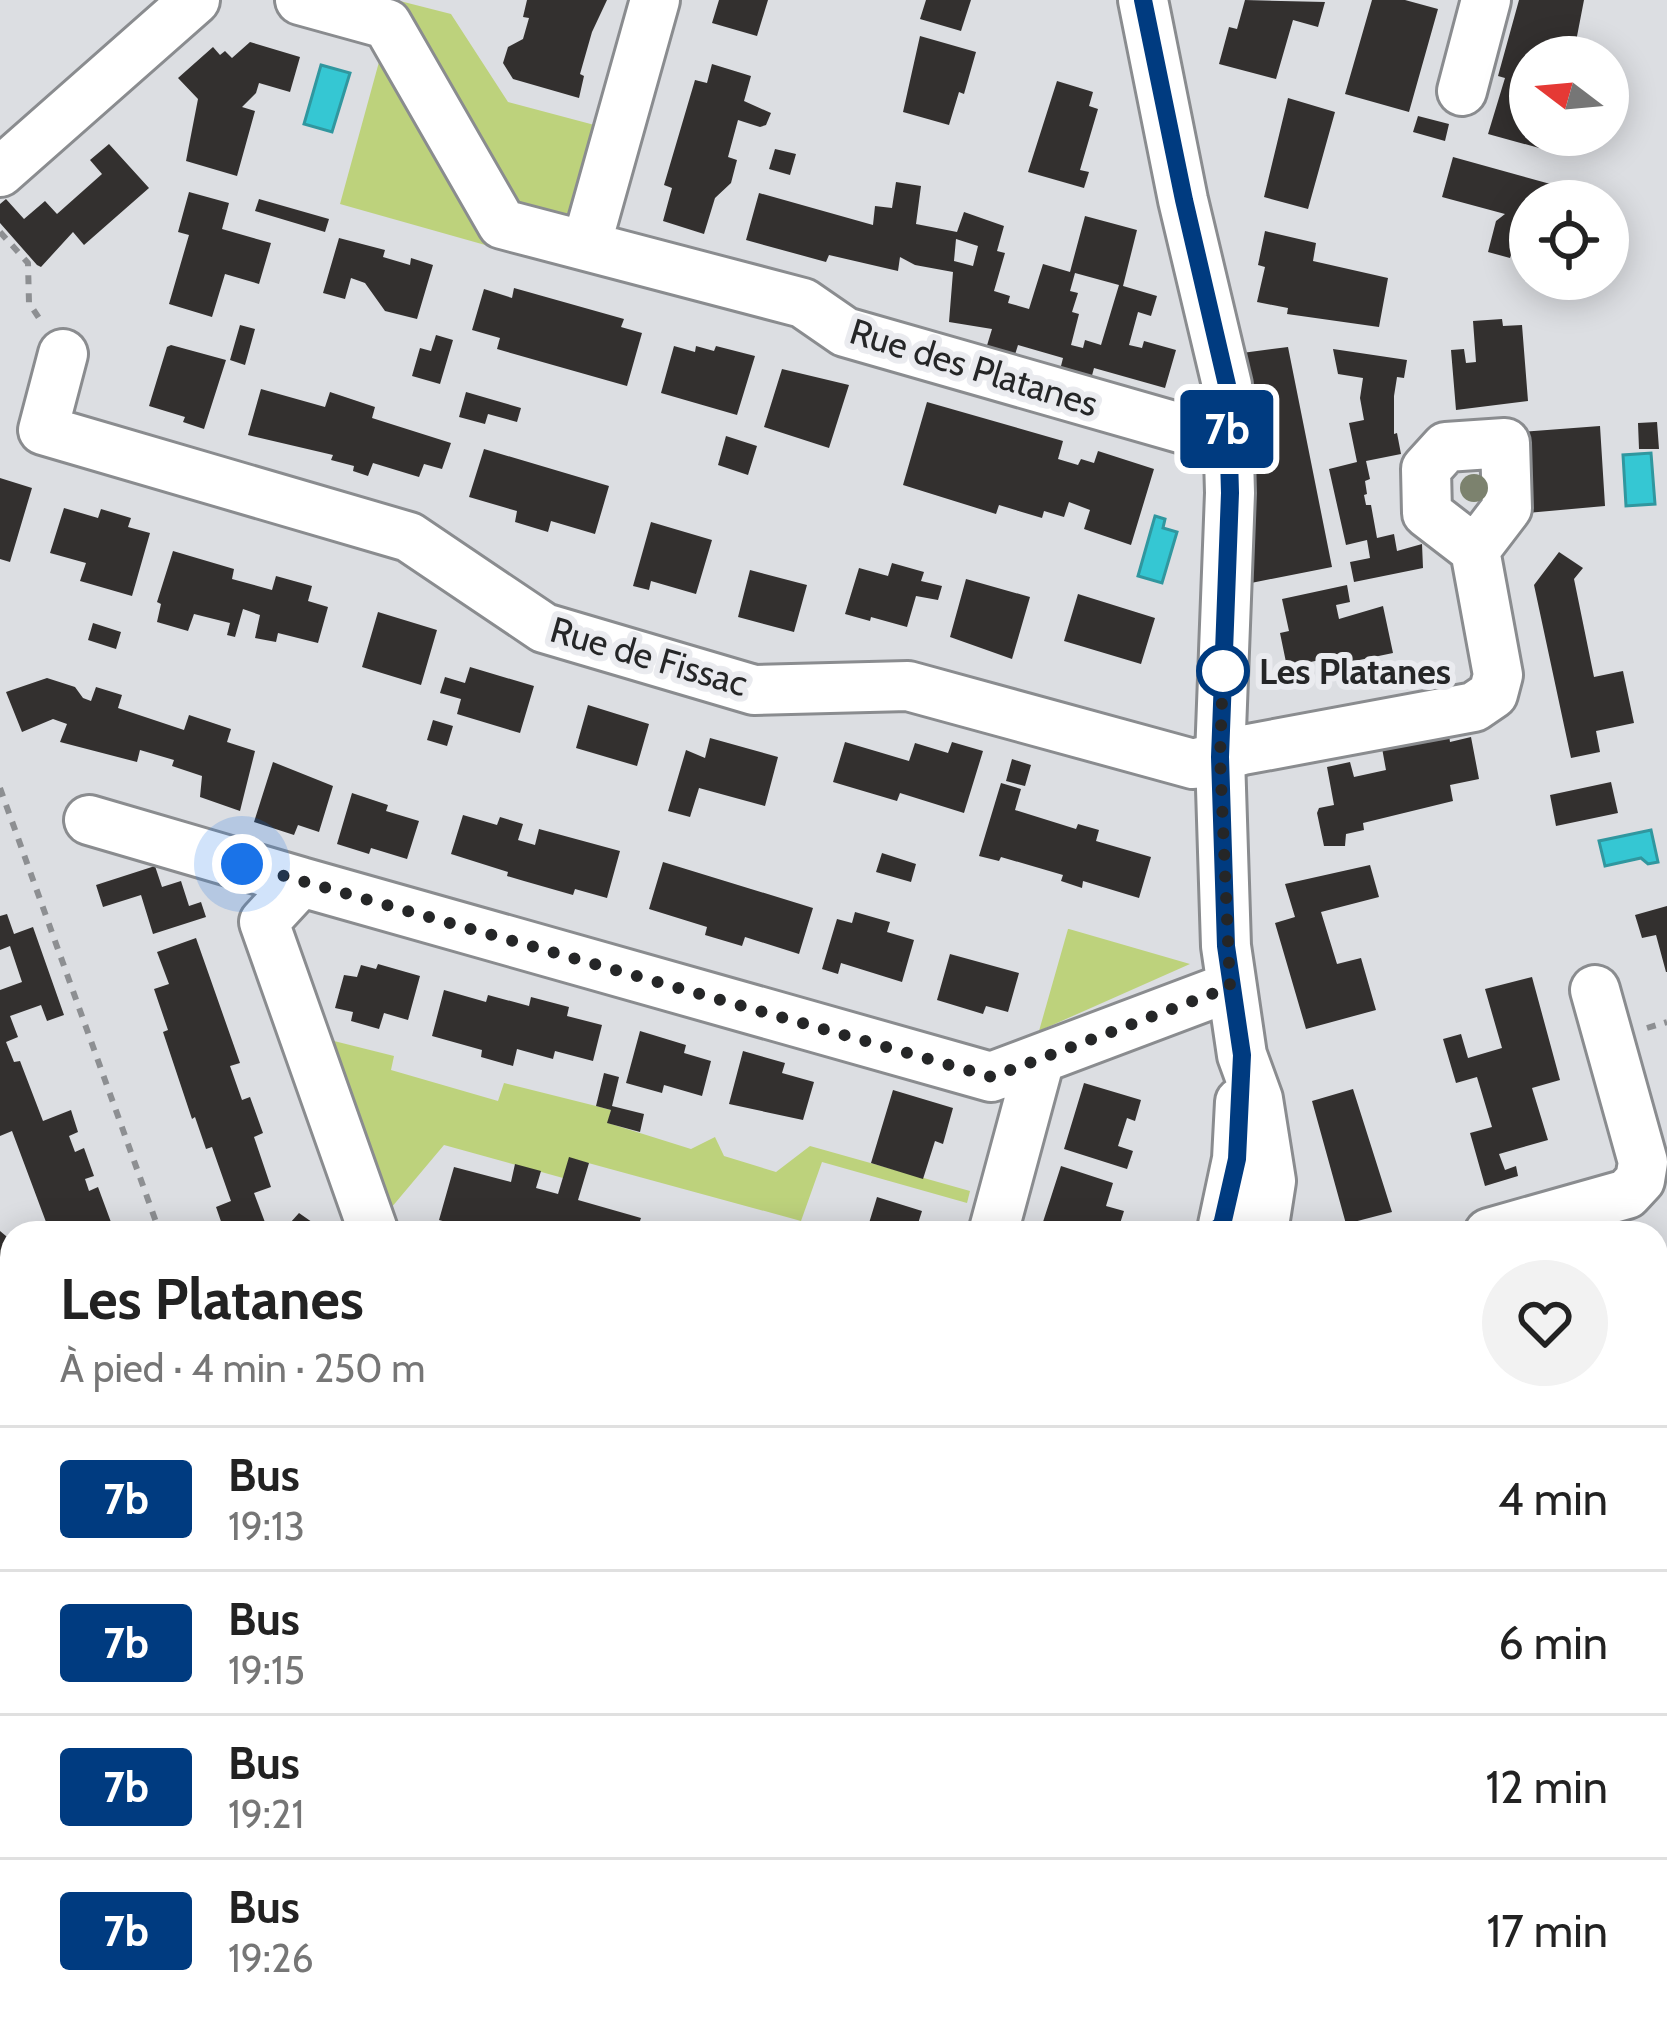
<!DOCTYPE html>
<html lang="fr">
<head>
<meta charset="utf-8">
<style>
	body { margin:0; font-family:Cabin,sans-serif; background:#f2f2f2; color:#222; height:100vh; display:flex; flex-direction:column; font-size:45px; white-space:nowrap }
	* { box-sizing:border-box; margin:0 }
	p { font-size:39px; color:#767676 }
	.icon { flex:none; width:66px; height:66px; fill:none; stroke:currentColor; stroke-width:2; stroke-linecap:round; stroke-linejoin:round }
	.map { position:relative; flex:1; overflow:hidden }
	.sheet { position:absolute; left:0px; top:1221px; width:1668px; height:807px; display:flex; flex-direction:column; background:#fff; border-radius:36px 36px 0 0; box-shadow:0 6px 30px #0003 }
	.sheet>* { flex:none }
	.badge { padding:0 24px; border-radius:9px; font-size:42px; line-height:78px }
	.needle { width:78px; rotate:286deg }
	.controls { position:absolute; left:1509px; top:36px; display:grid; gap:24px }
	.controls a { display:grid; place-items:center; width:120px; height:120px; border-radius:50%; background:#fff; box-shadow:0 6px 30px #0003; font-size:60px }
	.you { position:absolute; width:60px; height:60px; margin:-30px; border:9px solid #fff; border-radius:50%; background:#1a73e8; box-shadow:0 0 0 18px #1a73e833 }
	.map>.badge { position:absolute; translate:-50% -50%; box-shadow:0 0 0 6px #fff }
	.round { display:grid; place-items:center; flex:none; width:126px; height:126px; border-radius:63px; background:#f2f2f2 }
	.overview { display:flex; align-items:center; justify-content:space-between; height:204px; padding:0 60px }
	h1 { font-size:57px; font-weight:700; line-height:90px }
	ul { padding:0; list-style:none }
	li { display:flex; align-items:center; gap:36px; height:144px; padding:0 60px; border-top:3px solid #e0e0e0 }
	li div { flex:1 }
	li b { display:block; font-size:45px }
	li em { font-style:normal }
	li .badge { min-width:132px; font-weight:700; text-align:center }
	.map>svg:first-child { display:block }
</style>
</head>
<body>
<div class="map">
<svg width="1667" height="2026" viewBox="0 0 1667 2026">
	<rect width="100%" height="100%" fill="#dcdee2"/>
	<path fill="#bdd27c" d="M396 0 451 14 508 102 617 131 581 272 340 204Z
		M1068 929H1069L1190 964 1039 1031Z
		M326 1039 394 1056 391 1070 498 1101 504 1083 596 1106 611 1110 608 1123 691 1149 715 1137 724 1156 776 1172 810 1146 970 1191 967 1203 822 1162 801 1221 570 1158 563 1178 444 1145 391 1208Z"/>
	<path fill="#35c7d3" stroke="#30979f" stroke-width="3" d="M321 65 350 73 332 132 304 124Z
		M1651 453 1655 504 1626 506 1623 455Z
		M1155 516 1165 519 1163 528 1177 532 1162 583 1138 576Z
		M1651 830 1658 862 1648 864 1641 858 1605 866 1599 841Z"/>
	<path fill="#33302f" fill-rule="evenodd" d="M527 0H607L592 32 580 74 584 76 579 98 513 79 503 63 508 47 523 39 529 18 523 17Z
		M719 0H768L757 36 712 23Z
		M926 0H971L961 31 920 19Z
		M1245 0 1325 2 1318 27 1293 20 1276 79 1219 64 1229 27 1237 29Z
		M1372 0H1405L1438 9 1409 112 1345 94Z
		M1519 0H1584L1573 57H1530V135H1555L1550 151 1488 134 1505 78 1498 76Z
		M920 36 976 52 964 94 959 92 949 125 903 112Z
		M250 42 300 57 290 92 259 83 256 93 242 107 255 111 237 176 186 161 198 99 178 78 213 47 220 55 225 51 232 58Z
		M712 64 751 76 744 101 771 113 766 125 760 127 738 120 728 157 737 160 731 183 715 198 704 234 663 221 672 188 664 185 695 80 707 83Z
		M1057 81 1093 92 1089 106 1098 109 1080 170 1089 172 1084 188 1028 172Z
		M1288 98 1335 112 1308 209 1264 197Z
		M1418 116 1449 124 1445 141 1413 132Z
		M109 144 149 188 84 245 73 232 41 267 37 265 0 223V204L6 199 24 219 45 201 57 214 102 174 90 160Z
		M775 149 796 154 790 175 769 169Z
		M1453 157 1554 185 1550 201H1530V247L1515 243 1510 258 1488 252 1496 221 1505 214 1442 197Z
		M896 182 921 186 916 224 957 232 964 212 1004 226 997 251 1005 253 994 291 1010 296 1008 303 1029 309 1043 264 1070 272 1085 216 1137 230 1123 286 1157 296 1151 316 1138 312 1129 345 1142 348 1144 341 1176 350 1165 388 1094 368 1090 383 1059 374 1063 358 1018 345 1013 361 985 352 992 329 949 322 953 272 915 265 900 257 898 271 829 255 826 262 746 240 759 193 873 225 875 206 892 208ZM956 239 978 246 973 266 954 261ZM1075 273 1119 285 1101 345 1085 340 1083 348 1071 345 1079 314 1072 312 1078 293 1070 291Z
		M189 192 229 203 222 229 271 243 259 284 225 274 212 317 169 304 189 235 178 232Z
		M259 199 329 219 325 232 255 211Z
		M1265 231 1316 243 1313 261 1388 278 1379 327 1287 314 1288 308 1257 302 1265 267 1258 265Z
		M339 238 385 250 383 257 410 265 411 258 433 265 417 319 385 311 365 283 351 278 345 299 323 293Z
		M514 288 624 319 621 327 642 333 627 386 497 349 500 338 472 330 484 289 512 298Z
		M1502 319 1503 326 1522 325 1528 401 1456 410 1451 350 1464 349 1466 363 1476 362 1473 321Z
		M240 325 255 329 245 365 230 360Z
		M436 335 453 340 440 384 412 376 420 348 431 351Z
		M171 345 226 360 204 429 183 422 185 417 149 406 167 347Z
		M674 346 695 352 696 346 714 351 716 346 755 356 737 415 661 393Z
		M1288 347 1332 567 1251 583 1254 524 1250 407 1242 353Z
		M1333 349 1407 360 1404 378 1397 377 1394 396V434L1397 433 1401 454 1366 461 1370 479 1365 481 1367 494 1364 495 1366 505H1371L1377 538 1394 534 1397 551 1422 544 1423 568 1354 582 1350 562 1370 558 1367 540 1346 545 1329 469 1357 462 1349 423 1364 420 1360 398 1363 378 1338 374Z
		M782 369 849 385 829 448 764 427Z
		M261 389 325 407 330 392 375 407 372 418 451 443 442 469 424 464 419 477 373 463 368 476 353 471 354 466 331 460 333 455 248 435Z
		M466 392 521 408 517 422 488 414 485 424 459 417Z
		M927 402 1063 441 1058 459 1078 465 1081 459 1094 463 1098 451 1154 469 1131 545 1084 529 1090 510 1069 502 1064 517 1044 511 1042 518 999 505 996 514 903 485Z
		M1657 422 1659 449H1639L1638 423Z
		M1600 426 1605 506 1527 513 1521 432Z
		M726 436 757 446 748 475 718 465Z
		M484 449 609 486 595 534 551 521 548 532 515 522 517 511 469 497Z
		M0 478 32 488 10 562 0 559Z
		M64 508 98 518 101 509 131 518 128 527 150 533 132 596 80 581 86 563 50 553Z
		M651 522 712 540 696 594 651 581 649 590 633 586Z
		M173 551 234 569 232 579 272 590 276 576 312 586 308 601 328 607 318 643 278 633 276 642 255 638 260 615 243 609 235 637 227 635 230 623 194 614 188 631 157 622 161 604 157 602Z
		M1559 552 1583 568 1574 579 1594 677 1623 671 1634 723 1596 731 1600 752 1571 758 1534 585Z
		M892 563 924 572 921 581 942 586 938 600 916 596 907 627 871 617 870 621 845 614 859 568 888 576Z
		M750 570 807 585 794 632 738 617Z
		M966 579 1030 597 1012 659 950 637Z
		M1347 585 1350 602 1336 605 1339 619 1383 606 1393 653 1345 663 1343 655 1287 667 1280 633 1289 631 1282 599Z
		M1078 594 1155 618 1141 664 1064 641Z
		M378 612 437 630 421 685 362 667Z
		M93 623 121 632 116 649 88 640Z
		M470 667 534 686 520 733 457 714 461 699 440 693 445 677 465 683Z
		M47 678 75 687 83 698 91 701 96 687 122 695 118 708 184 730 189 715 231 729 227 742 255 751 240 811 200 797 202 776 172 766 174 760 140 750 137 762 60 742 67 724 53 719 22 732 6 692Z
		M588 705 649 724 637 766 576 748Z
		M433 720 453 726 447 746 427 740Z
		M1449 735 1450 742 1471 737 1479 779 1450 785 1453 801 1363 823 1364 830 1346 834 1345 846H1324L1317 813 1319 808 1334 805 1327 767 1350 762 1354 777 1386 770 1382 748Z
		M710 738 778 757 765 806 699 788 690 817 668 811 686 750 705 758Z
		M845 742 909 761 915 743 948 753 952 742 983 751 964 813 900 793 897 801 833 782Z
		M1012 759 1031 765 1025 786 1006 781Z
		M273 762 333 786 319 832 298 825 294 835 254 822Z
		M1611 782 1618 813 1556 826 1550 795Z
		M1001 783 1021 789 1015 810 1076 829 1078 824 1099 830 1096 841 1151 857 1139 898 1083 881 1082 888 1061 881 1063 875 1001 857 999 861 979 856Z
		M352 793 388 805 386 811 419 821 407 859 371 848 369 854 337 844Z
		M463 815 497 825 500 817 523 824 518 840 535 845 539 829 620 851 607 898 575 889 573 895 524 881 507 876 508 872 451 854Z
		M882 853 916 864 911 882 876 872Z
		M663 862 813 908 799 954 745 937 742 946 705 935 707 927 649 909Z
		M1370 865 1379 897 1321 912 1337 964 1361 958 1376 1010 1306 1029 1275 923 1295 917 1285 884Z
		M155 866 162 887 181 881 189 906 201 902 206 917 153 934 141 895 103 907 96 885Z
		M1667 906V972H1666L1656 935 1642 938 1635 915Z
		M855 912 890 922 887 932 914 940 902 982 841 963 838 974 822 969 837 919 852 923Z
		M7 914 14 934 33 927 64 1015 47 1021 41 1005 10 1016 18 1037 6 1042 14 1062 20 1061 43 1121 71 1110 78 1132 69 1136 75 1152 84 1148 94 1176 85 1179 89 1191 98 1187 115 1233H71L67 1223 49 1230 12 1131 0 1136V990L22 982 10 946 0 950V916Z
		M196 938 240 1063 230 1066 242 1100 250 1097 263 1133 254 1137 271 1187 254 1193 269 1233H225L216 1207 231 1201 212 1147 206 1149 195 1117 192 1119 163 1032 168 1030 154 989 169 984 157 952Z
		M950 954 1019 973 1008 1012 986 1006 983 1014 937 1000Z
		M378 964 420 976 408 1020 384 1013 379 1029 351 1021 353 1012 335 1008 344 975 357 977 361 965 376 969Z
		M1532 977 1560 1080 1532 1088 1548 1140 1499 1154 1505 1170 1516 1166 1518 1176 1485 1186 1470 1133 1492 1127 1477 1077 1456 1083 1443 1039 1461 1034 1468 1058 1502 1048 1485 989Z
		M444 990 486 1002 488 995 529 1006 531 997 569 1007 567 1016 602 1025 593 1061 555 1051 553 1059 517 1049 513 1066 481 1057 482 1050 432 1036Z
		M640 1031 686 1045 684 1053 711 1061 702 1096 664 1085 662 1093 626 1083Z
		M743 1051 785 1063 782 1073 814 1082 803 1120 729 1104Z
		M604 1073 619 1077 612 1106 644 1114 640 1132 607 1123 611 1110 596 1106Z
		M1084 1083 1141 1100 1135 1121 1127 1118 1118 1146 1133 1151 1127 1169 1064 1149Z
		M1353 1089 1392 1212 1346 1224 1312 1101Z
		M893 1090 953 1108 943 1144 935 1141 923 1179 871 1163Z
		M569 1157 589 1163 578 1200 641 1218 636 1233H485L439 1220 454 1167 511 1182 515 1164 541 1171 536 1188 558 1194Z
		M1061 1166 1113 1183 1106 1206 1124 1211 1117 1233 1100 1228 1098 1233H1066L1042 1225Z
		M877 1197 922 1211 915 1233H866Z
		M299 1213 319 1227 314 1233H281Z
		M0 1231 12 1241V1330L0 1320Z
		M0 1439 12 1449V1479L0 1492Z
		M1656 1489 1667 1490V1631L1656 1634Z
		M12 1888V1981L0 1994V1902Z
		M255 2016H352L356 2026H225L245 2018 248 2024 257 2020Z
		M712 2016H788L799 2026H714L708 2020Z
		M892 2016H986L998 2026H882Z
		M1303 2016H1379L1384 2023 1288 2026Z
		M1584 2016H1625L1630 2026H1585L1580 2018Z"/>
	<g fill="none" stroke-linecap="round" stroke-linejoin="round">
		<defs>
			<path id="minor" d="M300 0 387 24 502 224 803 303 845 332 1215 438 1227 437
				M1143 0 1183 200 1227 385 1230 493 1220 757 1226 946 1242 1055 1258 1099 1271 1181 1263 1232
				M1462 91 1486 0
				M0 172 195 0
				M586 246 655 0
				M63 354 43 430 409 537 544 628 754 690 908 686 1193 764 1243 750 1474 707 1493 694 1498 675 1475 550 1507 508 1505 443 1446 447 1426 469 1427 513 1475 550
				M89 820 301 882
				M1223 1225 1237 1159 1240 1102
				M374 1233 264 922 301 882 991 1077 1230 987
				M993 1233 1040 1059
				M1489 1233 1627 1194 1640 1180 1643 1162 1595 990
				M0 1392 12 1402
				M0 1679 12 1670
				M1656 1814 1667 1810
				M422 2016 425 2026
				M604 2016 613 2026
				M1055 2016 1057 2026
				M1512 2016 1515 2026
				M71 2026 98 2016"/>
		</defs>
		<use href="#minor" stroke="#8a8c8f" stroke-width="54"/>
		<path stroke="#8d8f92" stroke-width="6" stroke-dasharray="9 9" stroke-linecap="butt" d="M0 232 28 263 29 303 41 321
			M0 788 160 1233
			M1647 1028 1667 1022"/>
		<use href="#minor" stroke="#fff" stroke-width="48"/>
	</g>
	<circle fill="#7c826e" cx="1474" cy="488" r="14"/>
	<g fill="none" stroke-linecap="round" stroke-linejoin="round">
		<defs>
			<path id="line" d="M1143 0 1184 200 1227 385 1230 493 1220 757 1226 946 1242 1055 1237 1159 1222 1225 1211 1233"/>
		</defs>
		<use href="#line" stroke="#fff" stroke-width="27"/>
		<use href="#line" stroke="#003b80" stroke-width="18"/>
		<path stroke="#252627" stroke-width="12" stroke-dasharray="0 21.6" d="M242 864 992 1077 1230 987 1220 757 1223 671"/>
	</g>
	<circle fill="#fff" stroke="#003b80" stroke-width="6" cx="1223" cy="671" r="24"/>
	<g text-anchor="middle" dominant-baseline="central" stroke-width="12" stroke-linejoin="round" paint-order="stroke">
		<g font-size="36" fill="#252627" stroke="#eaebef">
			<text transform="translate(974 367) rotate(17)">Rue des Platanes</text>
			<text transform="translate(649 656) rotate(16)">Rue de Fissac</text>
		</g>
		<g font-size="36" font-weight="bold" fill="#252627" stroke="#eaebef" text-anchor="start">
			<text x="1259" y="671">Les Platanes</text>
		</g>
	</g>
</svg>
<div class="controls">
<a><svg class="needle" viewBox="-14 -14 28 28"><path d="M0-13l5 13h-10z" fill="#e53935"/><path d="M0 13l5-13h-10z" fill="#767676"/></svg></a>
<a><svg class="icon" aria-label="locate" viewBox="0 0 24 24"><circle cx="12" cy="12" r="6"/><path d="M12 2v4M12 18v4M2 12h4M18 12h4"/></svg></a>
</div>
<div class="you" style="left:242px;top:864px"></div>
<b class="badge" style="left:1227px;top:429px;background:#003b80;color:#fff">7b</b>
<section class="sheet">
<div class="overview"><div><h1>Les Platanes</h1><p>À pied · 4 min · 250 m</p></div><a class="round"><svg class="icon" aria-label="heart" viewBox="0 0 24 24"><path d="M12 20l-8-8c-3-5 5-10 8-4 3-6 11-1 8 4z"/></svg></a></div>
<ul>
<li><span class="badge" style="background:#003b80;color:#fff">7b</span><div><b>Bus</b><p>19:13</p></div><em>4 min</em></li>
<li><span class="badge" style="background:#003b80;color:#fff">7b</span><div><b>Bus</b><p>19:15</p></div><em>6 min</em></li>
<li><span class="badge" style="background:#003b80;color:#fff">7b</span><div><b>Bus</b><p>19:21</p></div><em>12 min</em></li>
<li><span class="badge" style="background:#003b80;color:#fff">7b</span><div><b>Bus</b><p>19:26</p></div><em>17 min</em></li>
</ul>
</section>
</div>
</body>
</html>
